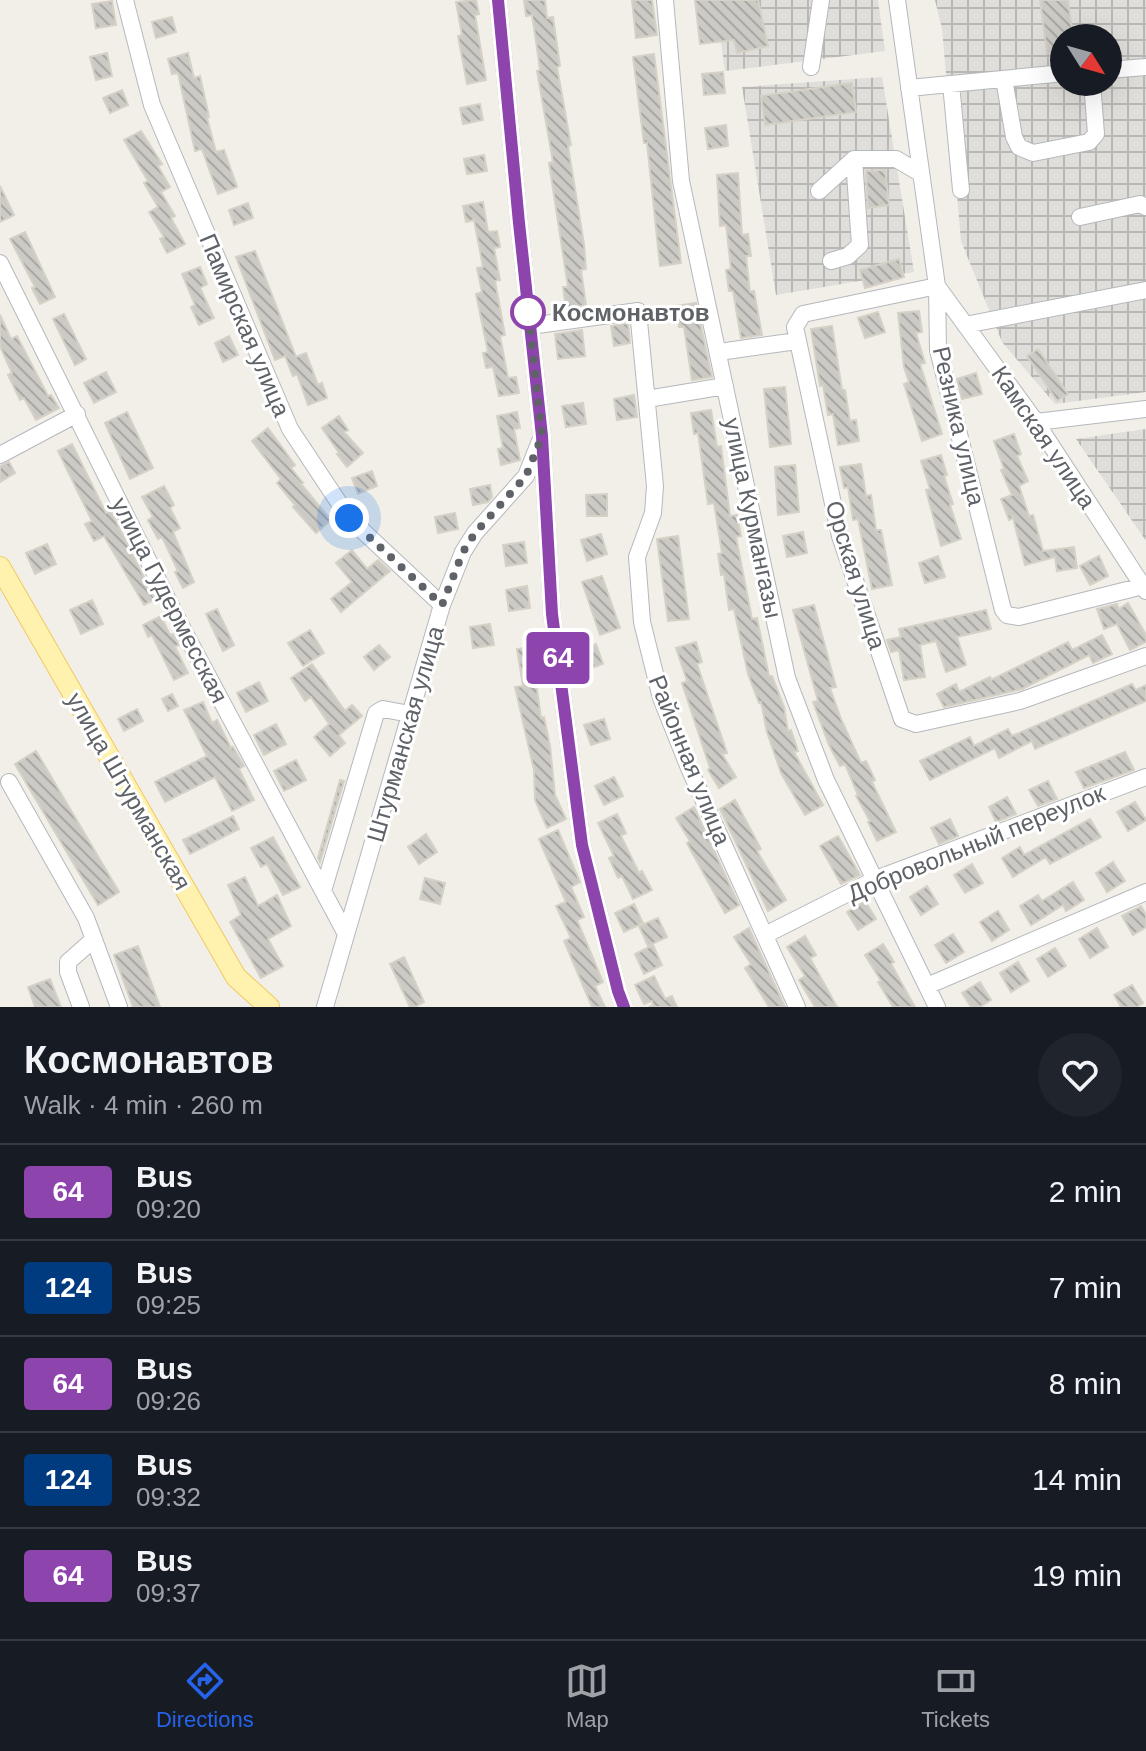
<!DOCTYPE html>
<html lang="en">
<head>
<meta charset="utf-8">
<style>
	body { margin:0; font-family:Arial,sans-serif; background:#20242c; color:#f1f3f6; height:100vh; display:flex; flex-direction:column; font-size:30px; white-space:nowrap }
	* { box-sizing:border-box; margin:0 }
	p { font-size:26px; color:#9ea1a6 }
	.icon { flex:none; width:44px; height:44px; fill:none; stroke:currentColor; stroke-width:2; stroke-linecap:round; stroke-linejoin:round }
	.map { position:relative; height:1007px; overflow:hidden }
	.details { display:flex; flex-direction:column; background:#171b24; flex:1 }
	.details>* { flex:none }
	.badge { padding:0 16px; border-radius:6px; font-size:28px; line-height:52px }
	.needle { width:52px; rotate:127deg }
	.fabs { position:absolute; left:1050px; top:24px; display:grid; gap:16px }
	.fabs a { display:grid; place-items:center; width:72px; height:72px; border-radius:50%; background:#171b24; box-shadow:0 8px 32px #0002; font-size:40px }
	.you { position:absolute; width:40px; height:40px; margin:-20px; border:6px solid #fff; border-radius:50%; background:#1a73e8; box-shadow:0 0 0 12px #1a73e833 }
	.map>.badge { position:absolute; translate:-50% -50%; box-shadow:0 0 0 4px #fff }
	.round { display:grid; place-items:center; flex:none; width:84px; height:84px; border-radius:42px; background:#20242c }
	.overview { display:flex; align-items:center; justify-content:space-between; height:136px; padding:0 24px }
	h1 { font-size:38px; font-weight:700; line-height:60px }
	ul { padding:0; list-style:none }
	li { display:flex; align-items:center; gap:24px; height:96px; padding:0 24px; border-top:2px solid #363941 }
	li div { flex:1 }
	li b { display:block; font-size:30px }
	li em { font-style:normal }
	li .badge { min-width:88px; font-weight:700; text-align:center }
	.tab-bar { display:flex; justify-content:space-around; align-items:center; height:112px; border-top:2px solid #363941; background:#171b24; font-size:22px; color:#9ea1a6 }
	.tab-bar a { display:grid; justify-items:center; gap:4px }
	.tab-bar .current { color:#2563eb }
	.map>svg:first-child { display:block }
</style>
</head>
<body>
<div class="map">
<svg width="1146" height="1007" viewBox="0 0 1146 1007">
	<defs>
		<pattern id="industrial-grid" width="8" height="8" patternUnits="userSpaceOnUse" patternTransform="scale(2)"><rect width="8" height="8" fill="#e0deda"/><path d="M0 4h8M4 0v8" fill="none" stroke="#b9b8b5"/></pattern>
		<pattern id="building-back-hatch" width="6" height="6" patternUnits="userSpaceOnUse" patternTransform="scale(2)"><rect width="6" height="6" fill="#cccac5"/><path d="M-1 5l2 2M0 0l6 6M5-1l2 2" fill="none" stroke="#a9a8a4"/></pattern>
	</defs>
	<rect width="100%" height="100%" fill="#f1efe8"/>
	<path fill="url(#industrial-grid)" fill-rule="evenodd" d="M715 0H878L885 51 725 71Z
		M935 0H1146V392L1055 404 1002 342 961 241 942 29ZM1064 38H1108V82H1064Z
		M882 77 914 272 776 295 742 87Z
		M1146 429V541L1076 439Z"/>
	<path fill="url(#building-back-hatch)" stroke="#d6d1c6" stroke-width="2" d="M476 0 479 14 475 15 486 80 467 84 458 36 462 35 456 2Z
		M524 0H545L547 18 553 17 560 66 557 67 571 145 568 146 584 244 586 269 581 270 586 305 566 309 563 287H568L549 163 553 162 537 71 540 70 537 48 532 15 526 16Z
		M632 0H652L657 35 636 38Z
		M695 0H758L768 46 737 53 734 40 700 44Z
		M1040 0H1068L1073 38H1064V50L1047 53Z
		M112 1 116 25 96 28 92 4Z
		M172 17 176 32 156 38 152 22Z
		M107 53 112 76 96 80 90 57Z
		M188 53 194 78 200 76 209 117 207 118 216 152 224 150 237 187 218 194 202 149 195 151 178 73 172 74 168 59Z
		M654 54 681 263 660 266 647 143H644L633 57Z
		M723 72 725 93 704 95 702 74Z
		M852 83 856 112 765 125 761 96Z
		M122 90 128 105 110 113 103 98Z
		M480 104 483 120 463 124 460 108Z
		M726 125 728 146 708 149 705 128Z
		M141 131 162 164 158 166 170 187 161 192 175 216 171 218 185 244 167 253 160 239 164 237 149 212 158 207 144 183 148 181 124 140Z
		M484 155 487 171 467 174 464 159Z
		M885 170 889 205 868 208 866 171Z
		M738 173 742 235 748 234 751 256H746L750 292 754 291 762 335 741 338 733 291H729L726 270 731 269 726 225 720 226 717 175Z
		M0 186 14 215 0 222Z
		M483 202 488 232 497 231 500 247 494 248 500 280 495 281 505 335 500 336 508 378 516 377 519 393 499 396 493 367 486 368 483 353 488 352 476 294 482 292 477 268 483 267 474 220 466 222 463 206Z
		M248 203 253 218 234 225 229 210Z
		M25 232 55 297 40 304 32 288 35 287 10 239Z
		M255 251 296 357 306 353 318 385 322 383 327 398 308 405 297 374 293 376 285 356 275 360 236 257Z
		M899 259 904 277 865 288 860 270Z
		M200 267 207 284 200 288 214 318 199 325 191 307 195 305 182 274Z
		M696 303 712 377 692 380 684 327H679L676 306Z
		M919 311 922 332 916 333 925 363 920 364 942 434 922 441 904 384 909 382 904 367 898 313Z
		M878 312 885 332 865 338 858 318Z
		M64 314 86 359 75 365 53 319Z
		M0 315 11 339 17 336 48 396 51 395 59 408 36 420 24 398 20 400 8 375 12 373 0 346Z
		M628 323 630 343 614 346 611 326Z
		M832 326 842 390H845L850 421 856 420 859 441 838 445 833 414 828 415 823 385 820 386 811 329Z
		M582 330 585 356 558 359 555 334Z
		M229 336 238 355 223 362 215 343Z
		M1038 349 1068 394 1057 401 1027 356Z
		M106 372 116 392 94 403 84 383Z
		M976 373 982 394 962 399 957 379Z
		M785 387 791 444 770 447 764 389Z
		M634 395 637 417 617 420 614 399Z
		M583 403 586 424 566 427 562 406Z
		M711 410 717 447 721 446 730 516 737 515 741 536 736 537 752 619 757 618 769 676H772L784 707 788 731 791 730 798 751 794 752 823 805 805 815 781 773 767 732 761 702 759 703 748 674 734 609 729 610 724 574 721 575 718 554 722 553 714 503 708 504 698 433 694 434 691 413Z
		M127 412 153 468 130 479 105 423Z
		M517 412 520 428 514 429 520 460 501 465 498 449 503 448 497 416Z
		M339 416 348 430 344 432 363 453 347 467 337 454 339 453 322 428Z
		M268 428 295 465 291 468 303 483 301 484 331 520 316 533 293 507 295 505 277 483 281 479 252 441Z
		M1014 434 1021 454 1017 456 1028 481 1019 486 1029 516 1033 515 1043 551 1074 547 1077 568 1057 571 1055 557 1025 565 1013 518 1009 520 1001 499 1012 495 1001 470 1004 469 994 441Z
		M72 444 106 513 111 511 155 599 144 605 104 536 94 541 85 524 92 521 58 451Z
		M941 455 947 475 944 476 953 504 950 505 961 539 941 546 926 490 930 489 921 461Z
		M9 462 15 473 0 482V466Z
		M861 464 866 496 871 495 876 530H881L892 585 872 589 858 519 853 520 848 487 844 488 840 467Z
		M795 465 799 512 778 515 775 467Z
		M372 471 377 486 358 494 352 478Z
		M490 485 492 497 488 502 473 505 470 489Z
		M164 486 174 505 170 508 180 528 173 532 194 582 183 588 175 572 178 571 162 537 158 539 148 520 153 517 142 497Z
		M607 494V516H587L586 495Z
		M455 513 458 529 438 533 435 517Z
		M803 532 807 553 787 557 783 536Z
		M601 534 607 554 587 561 581 540Z
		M678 536 689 619 668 621 657 539Z
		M524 542 527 563 506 566 503 545Z
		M47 544 56 564 35 574 26 553Z
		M352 550 367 569 378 560 390 571 341 612 331 599 352 582 336 563Z
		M938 556 945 577 925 583 919 563Z
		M1099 556 1108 576 1090 585 1080 566Z
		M602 576 620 628 600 635 582 582Z
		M527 586 530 608 509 611 506 590Z
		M92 600 103 624 81 634 70 610Z
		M1128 603 1146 635V642L1130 650 1117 624 1104 629 1097 609 1117 604 1119 609Z
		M814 605 836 687 830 688 841 719 861 763 866 761 875 780 872 782 896 832 877 841 868 822 870 821 856 796 858 795 845 764 840 766 829 745 813 702 818 701 793 610Z
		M217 609 234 645 223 651 206 614Z
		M986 610 991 629 957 637 966 665 946 672 936 641 920 645 925 677 904 680 899 650 891 652 887 640 901 637 899 629Z
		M161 616 170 635 173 634 179 645 175 647 188 673 174 680 152 635 148 637 143 625Z
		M490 624 494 645 473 648 470 627Z
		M310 630 324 653 303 666 288 643Z
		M1102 635 1112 654 1093 663 1089 655 1022 689 944 707 937 694 956 684 959 692 990 677 991 680 1068 642 1072 650Z
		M696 642 702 662 697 664 727 753 722 754 736 777 719 788 708 770 710 768 682 683 687 681 676 648Z
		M596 644 603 664 583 671 576 650Z
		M379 645 390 657 374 670 364 657Z
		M538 646 541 667 534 668 541 718 544 717 550 746 555 795 566 819 547 828 535 800 534 770 515 687 523 686 517 649Z
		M312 664 345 711 352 705 362 716 339 735 345 743 330 756 314 737 329 724 311 697 305 701 291 678Z
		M259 682 268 701 246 712 237 693Z
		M1132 684 1136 690 1146 685V701L1035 749 1032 741 999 758 995 748 930 780 920 761 970 737 974 746 1008 729 1012 736Z
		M172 694 178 706 168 711 162 699Z
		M203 702 212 723 217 720 231 748 233 747 244 766 239 769 254 800 232 811 215 777 165 802 155 782 207 756 184 710Z
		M137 709 143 721 124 731 118 719Z
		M604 719 610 739 591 745 584 725Z
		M276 724 286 744 264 755 254 735Z
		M36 751 119 892 98 905 15 764Z
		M1125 752 1134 770 1084 788 1076 772Z
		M296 760 306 780 284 791 274 771Z
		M614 777 623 796 604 805 595 786Z
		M340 780 344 781 320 862 318 858Z
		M1048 781 1057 799 1038 806 1029 790Z
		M1007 797 1016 814 996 822 989 807Z
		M735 800 761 849 757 851 786 900 768 911 720 809Z
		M1135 802 1146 820 1128 831 1117 812Z
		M694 807 739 905 725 913 687 843 690 841 676 818Z
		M617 814 626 833 621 836 639 873 642 871 652 890 633 899 622 876 618 878 609 858 614 856 598 823Z
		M233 816 239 829 190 854 183 840Z
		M950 819 958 836 939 844 931 828Z
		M1090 819 1101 837 1050 864 1046 857 1013 877 1002 858 1020 847 1024 855Z
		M558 830 580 882 571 887 584 917 577 920 603 982 595 986 605 1007H592L564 941 571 938 556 906 566 902 539 839Z
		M426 834 437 852 419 864 408 847Z
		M838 836 860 875 841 884 820 846Z
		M273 837 300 887 283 895 267 864 261 867 251 848Z
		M1113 862 1125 881 1107 892 1096 873Z
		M972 864 983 883 965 893 954 875Z
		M245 877 258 906 277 895 291 926 268 939 283 966 261 978 230 922 241 915 228 885Z
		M425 878 445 883 440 904 420 899Z
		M1073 882 1084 900 1066 911 1063 905 1031 925 1020 906 1038 895 1042 901Z
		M927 886 938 904 921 915 910 897Z
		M865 901 876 919 858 930 847 912Z
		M634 904 643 923 624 932 615 913Z
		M1141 906 1146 915V927L1133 935 1122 916Z
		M998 911 1009 930 992 941 980 922Z
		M658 918 667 937 648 946 639 926Z
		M749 928 758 948 785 1007H769L745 968 751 964 734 937Z
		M1097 928 1108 947 1090 958 1079 939Z
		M953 934 964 952 946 963 935 945Z
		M805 936 816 955 810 958 837 1007H815L799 980 805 976 787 947Z
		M883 944 894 962 891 964 915 1007H893L878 982 881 981 865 955Z
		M653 945 662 965 644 974 635 954Z
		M138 946 160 1007H133L114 955Z
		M1055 948 1066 966 1048 977 1037 959Z
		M404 957 424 1002 415 1007H410L390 964Z
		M1018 962 1029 981 1011 992 1000 973Z
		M654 976 665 999 672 996 677 1007H649L653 1005 652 1001 644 1004 635 985Z
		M50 979 61 1007H35L28 987Z
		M980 982 991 1000 980 1007H971L962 993Z
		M1132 985 1143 1003 1137 1007H1121L1114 995Z"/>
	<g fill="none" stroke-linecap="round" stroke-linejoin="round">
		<defs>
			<path id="minor" d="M125 0 152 105 290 429 349 518 442 605
				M498 0 519 223 542 436 552 614 582 845 618 991 624 1007
				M665 0 681 181 787 678 826 780 937 1007
				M897 0 937 286 938 350 1003 610 1007 615 1019 617 1143 586
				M811 67 821 0
				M1108 70 1146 67
				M1004 79 1014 137 1019 147 1033 153 1089 142 1096 134 1092 82
				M951 84 961 190
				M909 88 1064 73
				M819 191 854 159H896L920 173
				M1080 217 1140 204 1146 207
				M831 261 848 256 860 245 854 159
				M0 263 178 620 346 934
				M937 286 803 314 795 327 840 536 902 719 916 724 1020 701 1146 656
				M937 286 1036 422 1146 591
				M965 325 1146 290
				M530 326 638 311 655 486 653 513 637 557 642 622 661 698 689 768 797 1007
				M719 352 797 341
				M647 399 725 386
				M1036 422 1146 409
				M0 455 77 414
				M9 782 86 918 119 1007
				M323 891 376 713 383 709 410 714
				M765 935 876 879 1146 777
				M927 986 1146 892
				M81 1007 68 972V962L94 939
				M325 1007 442 605 463 552 475 533 526 476 540 441"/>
			<path id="major" d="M0 567 236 977 269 1007"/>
		</defs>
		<use href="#minor" stroke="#b5b8bc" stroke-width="18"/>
		<use href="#major" stroke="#f2c960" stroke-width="22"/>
		<use href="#minor" stroke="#fff" stroke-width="16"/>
		<use href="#major" stroke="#fff2af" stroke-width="20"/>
	</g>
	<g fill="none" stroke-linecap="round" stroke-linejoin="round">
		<defs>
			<path id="line" d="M498 0 519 223 542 436 552 614 582 845 618 991 624 1007"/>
		</defs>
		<use href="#line" stroke="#fff" stroke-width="18"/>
		<use href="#line" stroke="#8e44ad" stroke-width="12"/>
		<path stroke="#5f6368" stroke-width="8" stroke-dasharray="0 14.4" d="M349 518 442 605 463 552 475 533 526 476 542 436 527 300 528 312"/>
	</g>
	<circle fill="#fff" stroke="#8e44ad" stroke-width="4" cx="528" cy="312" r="16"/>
	<g text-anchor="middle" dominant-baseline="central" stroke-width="6" stroke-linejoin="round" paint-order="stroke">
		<g font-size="24" font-weight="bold" fill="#5f6368" stroke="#fff" text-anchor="start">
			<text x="552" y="312">Космонавтов</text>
		</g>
		<g font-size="24" fill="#5f6368" stroke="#fff">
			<text transform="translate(245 325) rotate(67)">Памирская улица</text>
			<text transform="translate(959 426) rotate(77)">Резника улица</text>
			<text transform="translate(1044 437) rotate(56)">Камская улица</text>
			<text transform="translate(753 518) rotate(78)">улица Курмангазы</text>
			<text transform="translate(856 575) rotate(73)">Орская улица</text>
			<text transform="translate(170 600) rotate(63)">улица Гудермесская</text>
			<text transform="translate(405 734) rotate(-74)">Штурманская улица</text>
			<text transform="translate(690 760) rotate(68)">Районная улица</text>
			<text transform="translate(129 791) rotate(60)">улица Штурманская</text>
			<text transform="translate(976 843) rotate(-22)">Добровольный переулок</text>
		</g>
	</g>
</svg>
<div class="fabs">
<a><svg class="needle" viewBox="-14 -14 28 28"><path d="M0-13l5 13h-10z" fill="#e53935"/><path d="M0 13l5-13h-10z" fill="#9ea1a6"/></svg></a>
</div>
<div class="you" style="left:349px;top:518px"></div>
<b class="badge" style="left:558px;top:658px;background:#8e44ad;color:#fff">64</b>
</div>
<section class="details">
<div class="overview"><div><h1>Космонавтов</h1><p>Walk · 4 min · 260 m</p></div><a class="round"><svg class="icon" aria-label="heart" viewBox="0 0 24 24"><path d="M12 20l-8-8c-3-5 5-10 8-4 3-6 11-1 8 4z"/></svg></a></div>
<ul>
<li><span class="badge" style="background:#8e44ad;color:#fff">64</span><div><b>Bus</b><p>09:20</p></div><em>2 min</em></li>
<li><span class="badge" style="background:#003b80;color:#fff">124</span><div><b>Bus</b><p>09:25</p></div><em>7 min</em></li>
<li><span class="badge" style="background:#8e44ad;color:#fff">64</span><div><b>Bus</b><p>09:26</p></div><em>8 min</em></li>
<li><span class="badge" style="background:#003b80;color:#fff">124</span><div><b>Bus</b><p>09:32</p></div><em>14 min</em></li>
<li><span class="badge" style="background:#8e44ad;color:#fff">64</span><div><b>Bus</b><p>09:37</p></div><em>19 min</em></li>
</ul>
</section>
<nav class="tab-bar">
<a class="current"><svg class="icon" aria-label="directions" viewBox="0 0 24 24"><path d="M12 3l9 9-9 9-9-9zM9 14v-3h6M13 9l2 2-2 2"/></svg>Directions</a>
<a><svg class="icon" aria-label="map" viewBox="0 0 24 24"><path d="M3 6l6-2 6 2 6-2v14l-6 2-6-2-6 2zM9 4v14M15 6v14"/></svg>Map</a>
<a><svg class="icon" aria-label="tickets" viewBox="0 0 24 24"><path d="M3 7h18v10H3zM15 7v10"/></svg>Tickets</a>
</nav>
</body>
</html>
